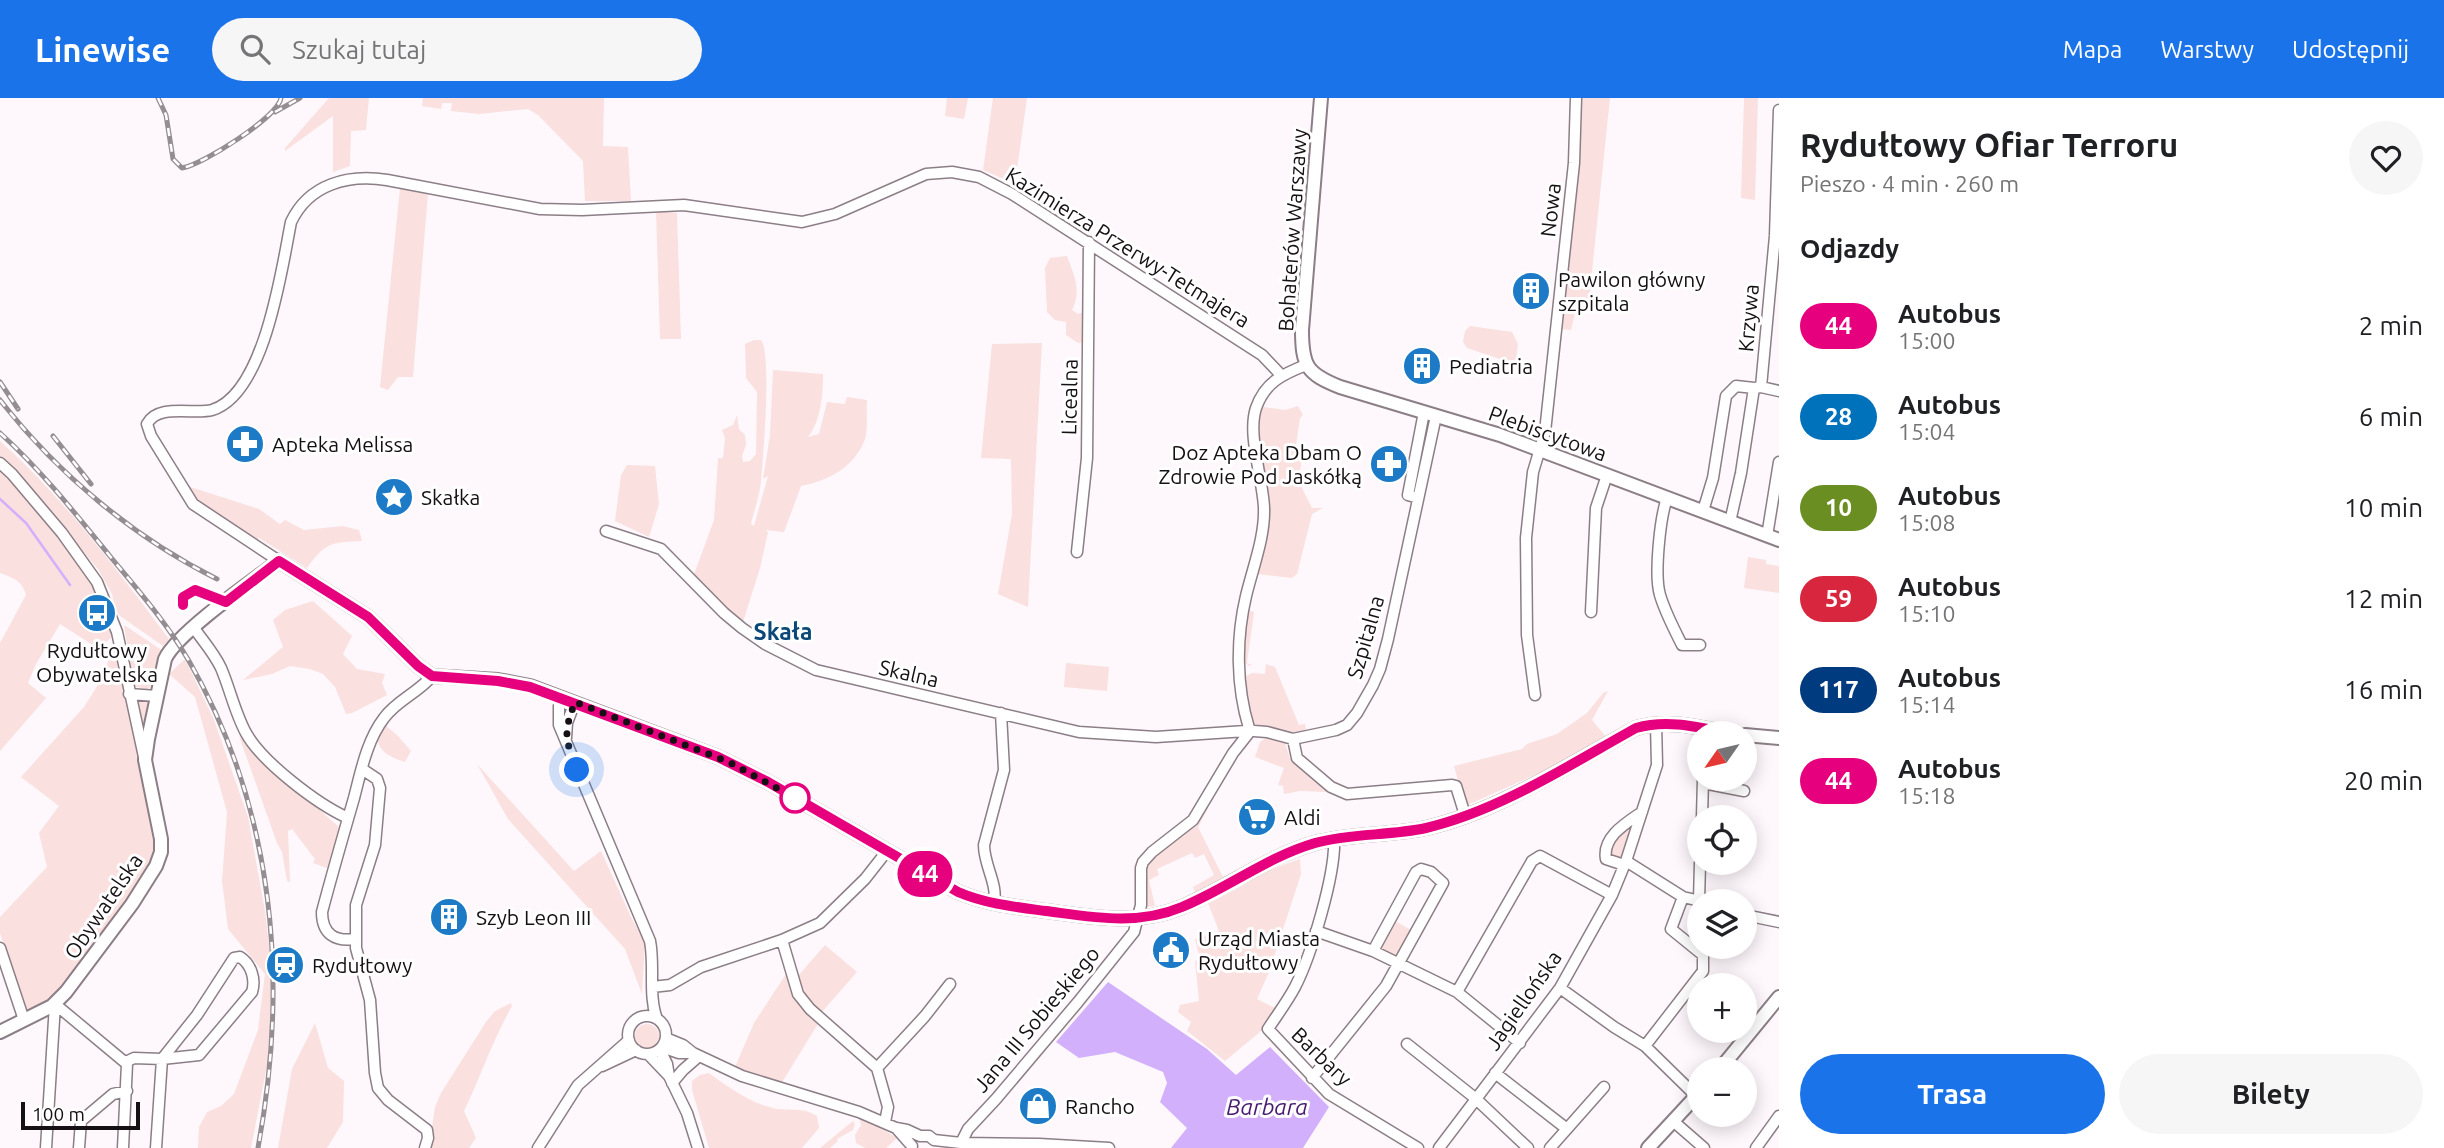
<!DOCTYPE html>
<html lang="pl">
<head>
<meta charset="utf-8">
<style>
	body { margin:0; font-family:Ubuntu,sans-serif; background:#f6f6f6; color:#202124; height:100vh; display:flex; flex-direction:column; font-size:26px; white-space:nowrap }
	* { box-sizing:border-box; margin:0 }
	p { font-size:23px; color:#757577 }
	.icon { flex:none; width:38px; height:38px; fill:none; stroke:currentColor; stroke-width:2; stroke-linecap:round; stroke-linejoin:round }
	.map { position:relative; flex:1; overflow:hidden }
	.side { display:flex; flex-direction:column; background:#fff; width:665px }
	.side>* { flex:none }
	.badge { padding:0 14px; border-radius:23px; font-size:24px; line-height:46px }
	.needle { width:46px; rotate:236deg }
	.buttons { position:absolute; left:1687px; top:623px; display:grid; gap:14px }
	.buttons a { display:grid; place-items:center; width:70px; height:70px; border-radius:50%; background:#fff; box-shadow:0 4px 18px #0003; font-size:35px }
	.scale { position:absolute; left:21px; bottom:18px; width:119px; box-sizing:border-box; padding-left:7px; border:4px solid #151013; border-top:0; font-size:19px; line-height:24px; white-space:nowrap; color:#151013; -webkit-text-stroke:5px #fff; paint-order:stroke }
	.you { position:absolute; width:35px; height:35px; margin:-18px; border:5px solid #fff; border-radius:50%; background:#1a73e8; box-shadow:0 0 0 10px #1a73e833 }
	.map>.badge { position:absolute; translate:-50% -50%; box-shadow:0 0 0 4px #fff }
	h2 { padding:0 21px; font-size:26px; line-height:63px }
	.round { display:grid; place-items:center; flex:none; width:74px; height:74px; border-radius:37px; background:#f6f6f6 }
	.summary { display:flex; align-items:center; justify-content:space-between; height:119px; padding:0 21px }
	h1 { font-size:33px; font-weight:700; line-height:52px }
	.cta { display:flex; gap:14px; margin-top:auto; padding:14px 21px }
	.cta a { flex:1; height:80px; border-radius:42px; background:#1a73e8; color:#fff; font-size:28px; font-weight:700; line-height:80px; text-align:center }
	.cta a+a { background:#f6f6f6; color:#202124 }
	ul { padding:0; list-style:none }
	li { display:flex; align-items:center; gap:21px; height:91px; padding:0 21px }
	li div { flex:1 }
	li b { display:block; font-size:26px }
	li em { font-style:normal }
	li .badge { min-width:77px; font-weight:700; text-align:center }
	header { display:flex; align-items:center; gap:42px; box-sizing:border-box; height:98px; padding:0 35px; background:#1a73e8; color:#fff }
	header strong { font-size:33px }
	nav { display:flex; gap:38px; margin-inline-start:auto; font-size:24px }
	.search { width:490px; height:63px; background:#f6f6f6; display:flex; align-items:center; gap:18px; box-sizing:border-box; padding:0 24px; border-radius:38px; color:#757577; font-size:26px }
	main { display:flex; flex:1; min-height:0 }
	.map>svg:first-child { display:block }
</style>
</head>
<body>
<header>
<strong>Linewise</strong>
<div class="search"><svg class="icon" aria-label="search" viewBox="0 0 24 24"><circle cx="10" cy="10" r="6"/><path d="M15 15l6 6"/></svg>Szukaj tutaj</div>
<nav><a>Mapa</a><a>Warstwy</a><a>Udostępnij</a></nav>
</header>
<main>
<div class="map">
<svg width="1779" height="1050" viewBox="0 0 1779 1050">
	<rect width="100%" height="100%" fill="#fef8fc"/>
	<path fill="#fae0df" d="M329 0H369L366 32 351 33 350 68 333 74V18L285 53V50Z
		M423 0H604L603 48 628 49 631 103H585L583 63 538 17 528 11 479 16 451 13 452 5H442L441 11 422 8Z
		M947 0H968L964 21 945 18Z
		M993 0H1027L1015 86 983 72Z
		M1580 0H1610L1588 212 1576 211 1571 232 1561 231Z
		M1744 0H1758L1755 102 1741 100Z
		M400 90 428 95 413 279H398L388 292 380 289Z
		M656 113 677 115 681 241H660Z
		M1067 158C1074 177 1082 193 1072 212L1078 216 1086 213 1087 244 1078 245 1066 237V224L1055 222 1047 214 1045 170 1050 160Z
		M1470 228 1512 234 1518 246 1516 261 1509 264 1467 250 1463 244 1465 233Z
		M754 242H761C772 256 763 360 761 383 760 397 754 412 751 426L754 428 768 378 763 381 770 337 773 272 823 276C823 297 821 323 808 339L819 336 827 304 845 306 847 299 867 302C866 314 869 335 863 346 851 371 827 383 801 388L784 434 765 432 768 434 760 470 742 527 693 479 714 422 718 360H723L725 340 722 332 733 327 737 317 739 331 745 337 746 347 742 358 743 364 750 363 756 356 757 294 746 280 745 246Z
		M1042 245 1028 509 998 496 1012 416 1011 361 981 360 992 246Z
		M1298 308 1303 317 1300 320 1295 354 1301 365 1299 384 1312 410H1323L1312 416 1297 476 1292 480 1257 476 1265 451 1268 425 1258 321 1259 313 1264 309 1285 312Z
		M0 343C65 401 117 472 169 541L163 548 120 518 116 513 112 496 98 471 0 359Z
		M0 365 87 467 117 534 99 551 60 526 36 566 28 585 46 600 0 653V545L26 497C22 482 13 480 0 475Z
		M627 367 655 368 659 406 649 439 615 423 621 377Z
		M184 387 259 411 280 426 285 422 304 432 343 428 359 432 362 443C331 444 325 445 307 470L259 440 256 443 193 402Z
		M1748 459 1766 462V466L1779 468V495L1744 490Z
		M313 503 352 538 343 556 357 571 385 576 382 585 387 597 352 615 346 616 335 589 323 576 310 571 290 568 272 576 243 582 283 549 273 522 285 512Z
		M1247 512 1254 514 1247 565 1252 567 1250 568 1243 564Z
		M124 527 163 553C160 566 160 584 147 591L132 588 129 577V559Z
		M114 547 155 735 154 753 146 776 108 835 55 900 32 913 28 912 23 907 0 835V819L47 769 39 735 59 708 21 679 84 609 101 582Z
		M185 561 214 622 248 719 265 813 269 847 272 907 269 957 251 1050H198L199 1029 207 1014 221 1008 234 996 258 932 265 876 228 831 222 783 227 714 195 599 169 576Z
		M1066 565 1109 569 1107 593 1064 589Z
		M1266 566 1275 569 1299 627 1305 626 1306 631 1300 636 1282 635 1257 628 1252 625 1247 616 1242 580 1252 575 1265 576Z
		M1608 593 1592 622 1607 640 1546 672 1465 708 1454 668 1522 651 1527 646 1557 636 1587 615 1603 595Z
		M141 601H145L151 608 145 629H142L136 606Z
		M386 628 398 638 411 653 405 664C391 659 379 655 377 639Z
		M239 638 249 650 339 729 327 770 313 765 315 761 292 731 288 733 290 784 287 783 282 754 277 745Z
		M1267 639 1285 645 1290 661H1293L1329 691 1328 694 1300 693 1284 696 1283 688 1278 687 1284 670 1255 659 1260 644Z
		M477 666 574 773 601 753 631 819 645 844 642 896 625 851 508 721Z
		M1205 709 1208 710 1198 729 1223 779 1195 794 1193 789 1214 777 1204 756 1195 760 1192 755 1157 771 1159 777 1149 782 1155 808 1147 809V765Z
		M1627 725 1632 729 1621 759H1609L1612 743Z
		M1300 761 1301 776 1269 874 1257 901 1275 910 1261 933 1225 963 1187 933 1191 924 1178 914 1180 907 1199 903 1195 863 1200 861 1195 841 1219 833 1208 805 1263 774Z
		M1393 822 1413 833 1399 858 1394 859 1379 850Z
		M825 847 857 874 821 915 805 901 798 878Z
		M788 873 819 924 781 986 735 969 754 925Z
		M511 905 512 908C493 941 481 978 464 1013L476 1040 469 1050H429L435 1009 441 995 486 924 495 913Z
		M315 925 328 970 344 983 343 1024 327 1050H278L292 971Z
		M635 938a12 12 0 1 1 24 0a12 12 0 1 1-24 0Z
		M709 975C726 988 752 1006 773 1010 790 1014 801 1008 817 1018L819 1030 802 1050H709L692 992V983L700 977Z
		M859 1020 876 1027 897 1040 886 1050H865L856 1045 855 1037 861 1027Z
		M853 1023 855 1026 853 1032 837 1041 838 1043 830 1050H820Z"/>
	<path fill="#d2b0fc" d="M1108 884 1207 951 1236 977 1270 949 1329 1009 1303 1050H1171L1187 1030 1160 1004 1167 985 1163 974 1115 954 1079 960 1056 944Z"/>
	<g fill="none" stroke-linecap="round" stroke-linejoin="round">
		<path stroke="#d2b0fc" stroke-width="2.5" d="M0 401 26 425 70 487"/>
		<defs>
			<path id="minor" d="M1761 289 1779 293
				M0 365 12 376 62 435 97 484 117 534 144 659
				M1418 400 1408 397 1424 314
				M1667 400C1660 420 1654 477 1660 497 1665 514 1674 531 1682 547H1700
				M1703 413 1713 380 1726 298 1736 288 1754 290
				M1730 424 1741 375 1754 290 1761 289 1775 138 1779 12
				M606 433 661 451 724 515 742 530 765 546 816 572 1079 634 1156 639 1246 633
				M1767 438 1779 364
				M1077 454 1087 360 1089 144
				M279 463 193 406 151 338 147 326C158 305 194 317 212 312 265 296 282 169 291 124 309 86 348 76 387 82L540 111 582 112 684 107 802 124 835 116 926 76 952 74 979 79 1012 96 1262 257 1281 277
				M1591 514 1596 410 1607 377
				M194 530C203 543 214 555 221 570 230 591 235 615 246 635 262 664 317 706 348 720
				M129 596 157 598
				M1535 597 1527 537 1526 440 1533 374 1545 334 1574 65 1576 0
				M562 599 559 608V627L650 843C655 868 648 898 657 921
				M1249 630C1236 588 1236 540 1246 498 1253 469 1265 439 1264 410 1263 381 1247 337 1256 310 1265 284 1283 276 1306 267
				M1254 633 1267 634 1293 641 1336 632 1347 627 1357 615 1373 587 1380 571 1388 541 1436 318
				M566 640 567 625 575 604
				M1293 641 1297 660 1331 689 1347 696 1452 687 1456 688 1465 717
				M362 671 377 681 380 690 375 747 356 807V850L370 902 375 975 378 990 388 1002 427 1032 428 1040 425 1050
				M1703 685 1744 693
				M1702 719 1703 681
				M1334 741C1336 775 1311 858 1295 889 1287 904 1277 917 1268 931L1329 996 1418 1050
				M1626 763 1683 799 1700 803
				M1624 767 1606 761C1602 739 1626 725 1642 714
				M1699 803 1700 765
				M994 806C998 785 984 768 984 747L1004 672 1001 615
				M1745 817 1779 824
				M1316 833 1373 853 1457 894 1520 945
				M355 841C335 844 322 836 322 814 332 776 343 738 354 700 361 673 367 642 384 620 397 602 418 595 432 578
				M782 842 798 896 810 911 877 970 888 1009 885 1024
				M0 850 24 922
				M240 859C251 866 256 881 252 894L199 957 162 961 197 917 234 860Z
				M652 889 670 887 701 869 782 842 820 825 865 781 887 753
				M1560 890 1614 929 1645 948 1692 994 1698 997
				M1457 894 1532 763 1540 758 1612 797
				M55 906 127 966 123 1050
				M628 937a19 19 0 1 1 38 0a19 19 0 1 1-38 0Z
				M666 940 683 947 693 955 742 978 859 1014 896 1030 907 1032 920 1038H929L934 1042 961 1045 1039 1046 1109 1050
				M1407 946 1475 1000 1528 1050
				M1645 948 1703 873V857L1671 831 1683 799
				M662 949 679 955H692
				M660 952 667 966 669 978 687 1015 698 1050
				M648 956 669 978
				M126 964 134 960 162 961 156 1050
				M602 968 636 952
				M877 970 925 918 950 886
				M1495 975 1567 1031
				M1312 980 1386 888 1443 785 1431 774 1421 771 1416 774 1373 853
				M672 985 683 972 699 958
				M1673 1023 1704 1050
				M896 1030 912 1048
				M961 1045 968 1031 996 1001 1078 904 1134 834 1141 807V770L1143 764 1152 754 1193 722 1233 655 1248 636
				M46 1050 55 906
				M79 1050 81 1023 113 996 127 993
				M538 1050 578 987 629 942
				M1439 1050 1560 890 1612 797 1626 763 1657 667 1656 626
				M1550 1050 1604 989
				M1756 1050 1779 1018"/>
			<path id="tertiary" d="M1321 0 1302 232C1302 268 1307 276 1340 289L1500 337 1779 442
				M1745 637 1779 640
				M0 934 52 908 66 894 132 806 156 768 161 754V741L145 662 148 641 165 561C177 535 252 483 279 463L368 519 418 568 432 578 498 582 530 588 718 659 768 684 958 794C986 806 1016 809 1046 813 1092 819 1137 828 1182 809 1227 790 1267 759 1315 745 1351 735 1389 738 1426 730 1499 713 1570 666 1636 630 1667 621 1698 629 1729 635
				M1720 971 1779 899
				M1648 1050 1699 995"/>
		</defs>
		<use href="#minor" stroke="#8c7e86" stroke-width="13"/>
		<use href="#tertiary" stroke="#8c7e86" stroke-width="16"/>
		<use href="#minor" stroke="#fff" stroke-width="10"/>
		<use href="#tertiary" stroke="#fff" stroke-width="12"/>
		<defs>
			<path id="rail" d="M158 0 166 17 173 61 182 70C202 67 278 19 281 0
				M275 14 300 0
				M0 284 18 311
				M0 302C58 376 133 439 217 481
				M0 335C41 372 75 415 109 457 137 491 167 525 189 563 275 713 289 883 258 1050
				M53 338 91 386"/>
		</defs>
		<use href="#rail" stroke="#948e92" stroke-width="5"/>
		<use href="#rail" stroke="#fff" stroke-width="2.5" stroke-dasharray="8" stroke-linecap="butt"/>
	</g>
	<g fill="none" stroke-linecap="round" stroke-linejoin="round">
		<defs>
			<path id="line" d="M183 507V499L195 492 226 504 279 463 368 519 418 568 432 578 498 583 530 589 718 659 768 684 958 794C986 806 1016 809 1046 813 1092 819 1137 828 1182 809 1228 790 1267 759 1315 745 1351 735 1389 738 1426 730 1499 713 1571 666 1636 630 1667 621 1698 629 1729 635"/>
		</defs>
		<use href="#line" stroke="#fff" stroke-width="16"/>
		<use href="#line" stroke="#e6007e" stroke-width="10"/>
		<path stroke="#151013" stroke-width="7" stroke-dasharray="0 12.6" d="M577 672C565 640 563 636 575 604L729 664 795 700"/>
	</g>
	<defs>
		<symbol id="building-disc" viewBox="-11 -11 22 22"><circle r="9.5" fill="#1c7ac6" stroke="#fff"/><path d="M-4-6H4V6H1V3H-1V6H-4ZM-2.5-4.3h1.7v1.8h-1.7ZM.8-4.3h1.7v1.8H.8ZM-2.5-1h1.7V.8h-1.7ZM.8-1h1.7V.8H.8Z" fill="#fff"/></symbol>
		<symbol id="pharmacy-disc" viewBox="-11 -11 22 22"><circle r="9.5" fill="#1c7ac6" stroke="#fff"/><path d="M-2-6h4v4h4v4h-4v4h-4v-4h-4v-4h4Z" fill="#fff"/></symbol>
		<symbol id="sight-disc" viewBox="-11 -11 22 22"><circle r="9.5" fill="#1c7ac6" stroke="#fff"/><path d="M0-6L1.8-2.2L6-1.7L2.9 1.2L3.7 5.4L0 3.3L-3.7 5.4L-2.9 1.2L-6-1.7L-1.8-2.2Z" fill="#fff"/></symbol>
		<symbol id="bus-disc" viewBox="-11 -11 22 22"><circle r="9.5" fill="#1c7ac6" stroke="#fff"/><path d="M-5-6H5V4H4V6H2V4H-2V6H-4V4H-5ZM-3.5-4V0h7V-4ZM-3.5 1.2v1.5H-2V1.2ZM2 1.2v1.5H3.5V1.2Z" fill="#fff"/></symbol>
		<symbol id="supermarket-disc" viewBox="-11 -11 22 22"><circle r="9.5" fill="#1c7ac6" stroke="#fff"/><path d="M-6-5.5h2.5l.6 2H6L4.5 2H-2.5L-4.4-4H-6ZM-1.5 3.2a1.3 1.3 0 1 0 .1 0ZM3 3.2a1.3 1.3 0 1 0 .1 0Z" fill="#fff"/></symbol>
		<symbol id="civic-disc" viewBox="-11 -11 22 22"><circle r="9.5" fill="#1c7ac6" stroke="#fff"/><path d="M-.6-6.5H3V-4.5H.6V-3L4-1V1h2V6H-6V1h2V-1L-.6-3ZM-1.2 2.5V6h2.4V2.5Z" fill="#fff"/></symbol>
		<symbol id="station-disc" viewBox="-11 -11 22 22"><circle r="9.5" fill="#1c7ac6" stroke="#fff"/><path d="M-3-6H3Q5-6 5-4V2Q5 4 3 4L4.5 6H3L1.5 4h-3L-3 6H-4.5L-3 4Q-5 4-5 2V-4Q-5-6-3-6ZM-3.5-4v3h7v-3ZM-3.5 1v1.5H-2V1ZM2 1v1.5H3.5V1Z" fill="#fff"/></symbol>
		<symbol id="shop-disc" viewBox="-11 -11 22 22"><circle r="9.5" fill="#1c7ac6" stroke="#fff"/><path d="M-5-2.5h2.3a2.7 3.5 0 0 1 5.4 0H5L5.5 6h-11ZM-1.5-2.5h3a1.5 2.3 0 0 0-3 0Z" fill="#fff"/></symbol>
	</defs>
	<g fill-rule="evenodd">
		<use href="#building-disc" x="1509" y="171" width="44" height="44"/>
		<use href="#building-disc" x="1400" y="246" width="44" height="44"/>
		<use href="#pharmacy-disc" x="223" y="324" width="44" height="44"/>
		<use href="#pharmacy-disc" x="1367" y="344" width="44" height="44"/>
		<use href="#sight-disc" x="372" y="377" width="44" height="44"/>
		<use href="#bus-disc" x="75" y="493" width="44" height="44"/>
		<use href="#supermarket-disc" x="1235" y="697" width="44" height="44"/>
		<use href="#building-disc" x="427" y="797" width="44" height="44"/>
		<use href="#civic-disc" x="1149" y="830" width="44" height="44"/>
		<use href="#station-disc" x="263" y="845" width="44" height="44"/>
		<use href="#shop-disc" x="1016" y="986" width="44" height="44"/>
	</g>
	<circle fill="#fff" stroke="#e6007e" stroke-width="3.5" cx="795" cy="700" r="14"/>
	<g text-anchor="middle" dominant-baseline="central" stroke-width="6" stroke-linejoin="round" paint-order="stroke">
		<g font-size="21" fill="#151013" stroke="#fff">
			<text transform="translate(1550 112) rotate(-84)">Nowa</text>
			<text transform="translate(1292 132) rotate(-86)">Bohaterów Warszawy</text>
			<text transform="translate(1128 149) rotate(32)">Kazimierza Przerwy-Tetmajera</text>
			<text transform="translate(1748 220) rotate(-85)">Krzywa</text>
			<text transform="translate(1069 299) rotate(-89)">Licealna</text>
			<text transform="translate(1548 335) rotate(20)">Plebiscytowa</text>
			<text transform="translate(1365 539) rotate(-74)">Szpitalna</text>
			<text transform="translate(909 575) rotate(13)">Skalna</text>
			<text transform="translate(103 808) rotate(-56)">Obywatelska</text>
			<text transform="translate(1523 902) rotate(-55)">Jagiellońska</text>
			<text transform="translate(1036 921) rotate(-50)">Jana III Sobieskiego</text>
			<text transform="translate(1322 958) rotate(44)">Barbary</text>
		</g>
		<g font-size="21" fill="#151013" stroke="#fff" text-anchor="start">
			<text x="1558" y="181">Pawilon główny<tspan x="1558" dy="24">szpitala</tspan></text>
			<text x="1449" y="268">Pediatria</text>
			<text x="272" y="346">Apteka Melissa</text>
			<text x="1362" y="354" text-anchor="end">Doz Apteka Dbam O<tspan x="1362" dy="24">Zdrowie Pod Jaskółką</tspan></text>
			<text x="421" y="399">Skałka</text>
			<text x="97" y="552" text-anchor="middle">Rydułtowy<tspan x="97" dy="24">Obywatelska</tspan></text>
			<text x="1284" y="719">Aldi</text>
			<text x="476" y="819">Szyb Leon III</text>
			<text x="1198" y="840">Urząd Miasta<tspan x="1198" dy="24">Rydułtowy</tspan></text>
			<text x="312" y="867">Rydułtowy</text>
			<text x="1065" y="1008">Rancho</text>
		</g>
		<g font-size="23" font-weight="bold" fill="#0b4777" stroke="#fff">
			<text x="783" y="533">Skała</text>
		</g>
		<g font-size="23" font-style="italic" fill="#491b70" stroke="#fff">
			<text x="1267" y="1008">Barbara</text>
		</g>
	</g>
</svg>
<div class="buttons">
<a><svg class="needle" viewBox="-14 -14 28 28"><path d="M0-13l5 13h-10z" fill="#e53935"/><path d="M0 13l5-13h-10z" fill="#757577"/></svg></a>
<a><svg class="icon" aria-label="locate" viewBox="0 0 24 24"><circle cx="12" cy="12" r="6"/><path d="M12 2v4M12 18v4M2 12h4M18 12h4"/></svg></a>
<a><svg class="icon" aria-label="layers" viewBox="0 0 24 24"><path d="M12 4l9 5-9 5-9-5zM3 14l9 5 9-5"/></svg></a>
<a>+</a>
<a>−</a>
</div>
<div class="scale">100 m</div>
<div class="you" style="left:577px;top:672px"></div>
<b class="badge" style="left:925px;top:776px;background:#e6007e;color:#fff">44</b>
</div>
<section class="side">
<div class="summary"><div><h1>Rydułtowy Ofiar Terroru</h1><p>Pieszo · 4 min · 260 m</p></div><a class="round"><svg class="icon" aria-label="heart" viewBox="0 0 24 24"><path d="M12 20l-8-8c-3-5 5-10 8-4 3-6 11-1 8 4z"/></svg></a></div>
<h2>Odjazdy</h2>
<ul>
<li><span class="badge" style="background:#e6007e;color:#fff">44</span><div><b>Autobus</b><p>15:00</p></div><em>2 min</em></li>
<li><span class="badge" style="background:#0072bc;color:#fff">28</span><div><b>Autobus</b><p>15:04</p></div><em>6 min</em></li>
<li><span class="badge" style="background:#6b8e23;color:#fff">10</span><div><b>Autobus</b><p>15:08</p></div><em>10 min</em></li>
<li><span class="badge" style="background:#d7263d;color:#fff">59</span><div><b>Autobus</b><p>15:10</p></div><em>12 min</em></li>
<li><span class="badge" style="background:#003b80;color:#fff">117</span><div><b>Autobus</b><p>15:14</p></div><em>16 min</em></li>
<li><span class="badge" style="background:#e6007e;color:#fff">44</span><div><b>Autobus</b><p>15:18</p></div><em>20 min</em></li>
</ul>
<div class="cta"><a>Trasa</a><a>Bilety</a></div>
</section>
</main>
</body>
</html>
